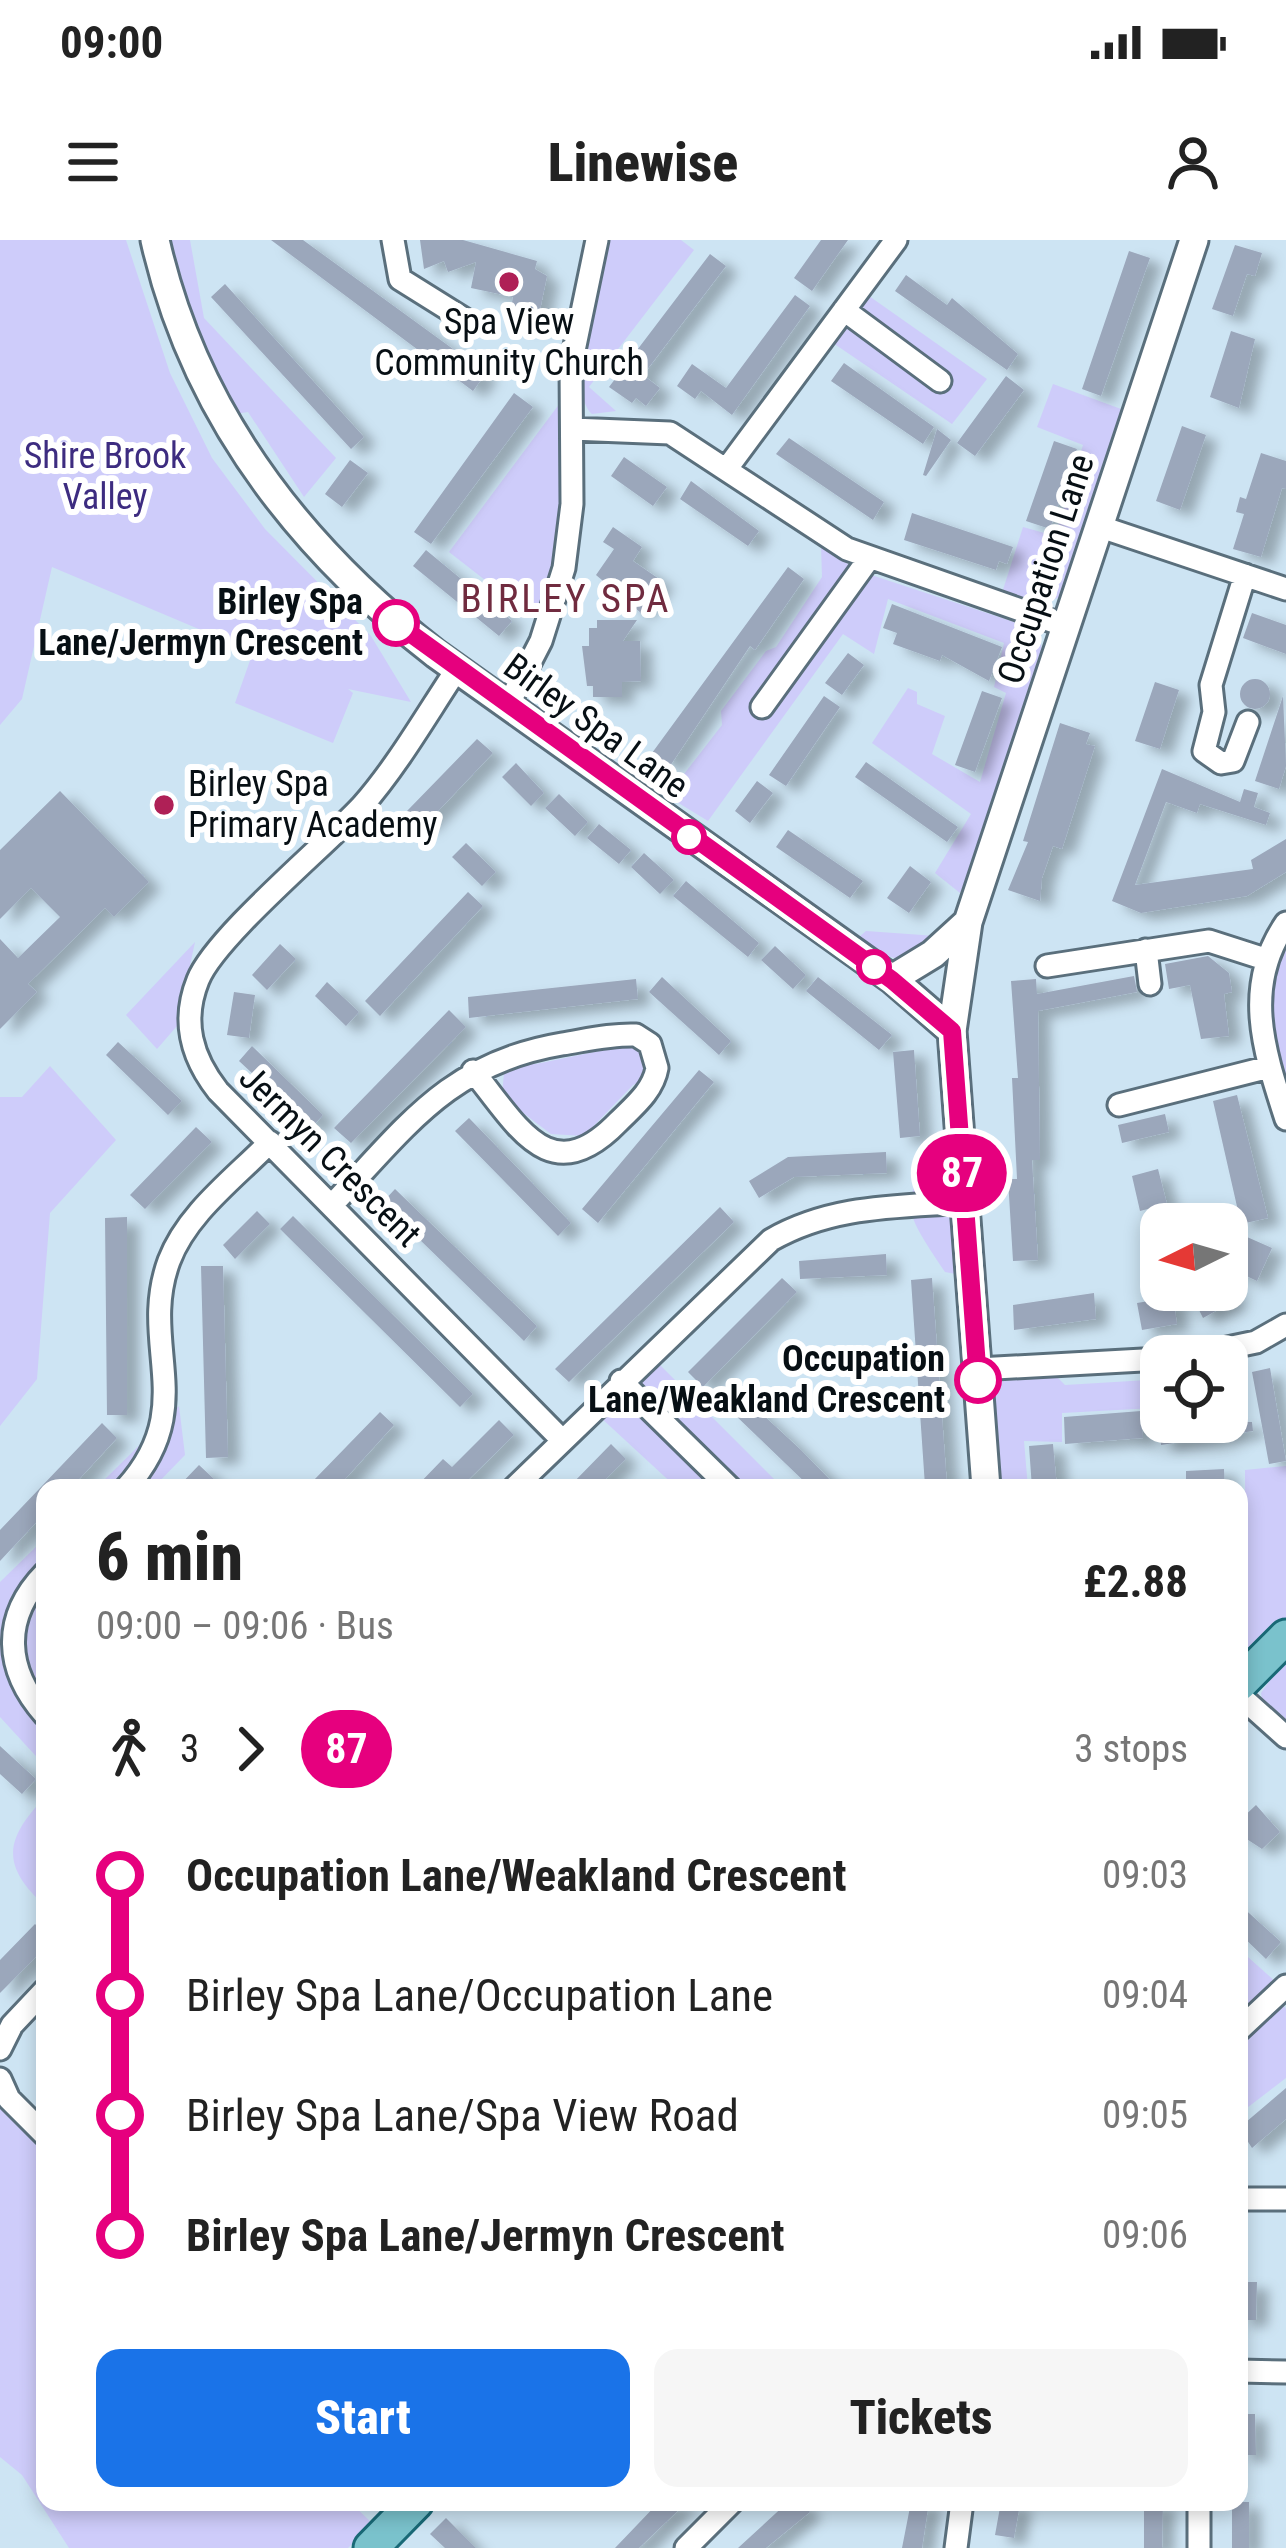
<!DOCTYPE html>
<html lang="en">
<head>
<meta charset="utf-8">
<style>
	body { margin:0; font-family:"Roboto Condensed",sans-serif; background:#f6f6f6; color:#222; height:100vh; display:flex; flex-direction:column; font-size:45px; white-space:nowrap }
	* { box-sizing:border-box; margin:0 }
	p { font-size:39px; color:#767676 }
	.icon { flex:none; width:66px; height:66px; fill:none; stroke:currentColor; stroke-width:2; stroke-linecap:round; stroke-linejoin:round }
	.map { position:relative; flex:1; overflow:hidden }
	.panel { position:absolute; left:36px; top:1239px; width:1212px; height:1032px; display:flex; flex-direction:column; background:#fff; border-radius:24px; box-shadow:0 6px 18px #0003 }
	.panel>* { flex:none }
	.badge { padding:0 24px; border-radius:39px; font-size:42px; line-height:78px }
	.needle { width:78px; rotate:265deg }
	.tools { position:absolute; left:1140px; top:963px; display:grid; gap:24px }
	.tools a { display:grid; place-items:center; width:108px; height:108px; border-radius:24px; background:#fff; box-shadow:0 6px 18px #0003; font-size:60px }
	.map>.badge { position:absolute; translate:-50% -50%; box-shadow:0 0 0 6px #fff }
	.legs { display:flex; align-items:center; gap:18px; height:132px; padding:0 60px; font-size:39px }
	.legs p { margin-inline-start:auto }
	.overview { display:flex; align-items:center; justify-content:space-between; height:204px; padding:0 60px }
	h1 { font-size:66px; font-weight:800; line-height:90px }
	.button { display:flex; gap:24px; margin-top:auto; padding:24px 60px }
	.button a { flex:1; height:138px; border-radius:24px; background:#1a73e8; color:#fff; font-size:48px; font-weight:800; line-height:138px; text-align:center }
	.button a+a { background:#f6f6f6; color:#222 }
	ul { padding:0 60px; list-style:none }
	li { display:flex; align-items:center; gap:42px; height:120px; font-size:45px }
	li i { display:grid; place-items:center; width:18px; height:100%; margin:0 15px; background:currentColor }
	li i::after { content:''; width:30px; height:30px; margin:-15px; border:9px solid; border-radius:50%; background:#fff }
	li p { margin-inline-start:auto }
	li:first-child i { background:linear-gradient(#0000 50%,currentColor 0) }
	li:last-child i { background:linear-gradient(currentColor 50%,#0000 0) }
	.status { display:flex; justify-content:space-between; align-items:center; height:84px; padding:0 60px; background:#fff; direction:ltr }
	.status svg { height:33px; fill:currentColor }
	header { display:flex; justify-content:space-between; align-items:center; height:156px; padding:0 60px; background:#fff; font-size:54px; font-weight:800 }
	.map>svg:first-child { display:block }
</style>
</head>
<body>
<div class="status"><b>09:00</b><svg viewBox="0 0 49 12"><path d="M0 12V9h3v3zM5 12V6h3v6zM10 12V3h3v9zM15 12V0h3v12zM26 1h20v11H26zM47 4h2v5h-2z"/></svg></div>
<header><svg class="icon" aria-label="menu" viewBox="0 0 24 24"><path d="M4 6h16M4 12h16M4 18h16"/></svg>Linewise<svg class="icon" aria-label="person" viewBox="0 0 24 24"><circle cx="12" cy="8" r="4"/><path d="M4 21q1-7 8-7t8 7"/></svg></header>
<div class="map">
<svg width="1286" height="2308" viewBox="0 0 1286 2308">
	<defs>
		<filter id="shadow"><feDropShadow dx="12" dy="7" stdDeviation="6" flood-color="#0004"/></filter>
	</defs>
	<rect width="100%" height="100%" fill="#cde4f3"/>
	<path fill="#ceccfa" d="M0 0H126L170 133 212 218 265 289 371 396 411 462 348 449 353 453 333 503 235 463 253 412 52 327 22 459 0 485Z
		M167 0H190L204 78 336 218 304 257 248 172 235 174 209 125Z
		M607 0H681L694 10 589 147 616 171 592 174C564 151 600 35 607 0Z
		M869 56 987 139 952 184 833 103Z
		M1053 144 1121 169 1062 356 1036 367 1001 356 1023 287 1055 296 1083 205 1037 187Z
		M560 163C565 238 566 309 535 379L449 312Z
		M821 306 845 319 850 328 1026 386 1040 396 1042 412 980 607 960 653 935 633 971 574 872 503 908 448 917 452V464L945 476 932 514 980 542 1006 453 994 447 1004 403 888 359 874 414 843 394 708 581 667 556 722 485 721 471 766 411 776 407 822 337Z
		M866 691 936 696C899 727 896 723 858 698Z
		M195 702 177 786 157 809 126 775Z
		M1286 705V845C1271 797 1262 751 1286 705Z
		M628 805 641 811 647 839 633 845 584 896 551 894 502 857 504 832 514 820 536 824Z
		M50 826 116 900 50 973 37 1139 0 1186V857H22Z
		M950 898 961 1035 945 1032C902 967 900 969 937 900Z
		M655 1120 783 1248H677L599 1176Z
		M1057 1137 1065 1145 1148 1140 1154 1168 1062 1173V1202L1024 1201 1028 1248H998L990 1140Z
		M179 1166 185 1215 153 1248H96Z
		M1286 1226V1379L1243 1421 1239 1269 1245 1267V1230Z
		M45 1298V1447L26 1470 45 1489V1526L0 1477V1342Z
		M1286 1417V1486L1263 1464 1261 1453Z
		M45 1557V1666C0 1625 5 1599 45 1557Z
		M1239 1709 1277 1743 1239 1777Z
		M1281 1762 1286 1769V1838L1239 1874V1807Z
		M0 1863 45 1912V2262H350L373 2284 348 2308H69L22 2235 0 2217Z"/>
	<path fill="#9ba7bb" filter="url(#shadow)" d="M271 0H303L486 133 473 151Z
		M420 0H463L537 21 535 29 547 36 537 84 509 79 513 57 471 48 476 22 448 32 444 21 424 29Z
		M821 0H848L812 51 794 38Z
		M1235 5 1262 13 1255 36 1247 34 1233 76 1212 69Z
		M1129 11 1150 18 1101 156 1082 149Z
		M710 14 726 26 643 135 660 148 646 166 636 158 632 163 609 147Z
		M906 35 947 65 952 58 1018 114 1007 130 895 51Z
		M225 44 364 197 351 209 211 57Z
		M795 55 810 66 732 175 701 151 695 159 677 146 692 124 726 148Z
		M1231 91 1255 99 1239 168 1210 157Z
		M844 123 934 187 923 204 831 141Z
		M1006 136 1024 150 975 216 957 203Z
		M514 153 533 167 431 304 414 292Z
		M1182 186 1206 195 1180 270 1156 261Z
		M937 189 951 200 926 236 923 235Z
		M789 198 884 262 873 280 776 214Z
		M1054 201 1077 209 1050 289 1026 281Z
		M1261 213 1286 221V249L1282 248 1261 317 1233 309 1244 274 1236 272 1240 257 1246 259Z
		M624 217 667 247 653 266 611 236Z
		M350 220 368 233 342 267 325 254Z
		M691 241 759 291 748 306 680 259Z
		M912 273 1013 307 1007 324 999 321 996 330 904 300Z
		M613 287 642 307 633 321 662 341 641 373 596 335 614 309 603 302Z
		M426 310 512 381 499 396 413 326Z
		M788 327 804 339 755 410 750 406 670 526 652 513Z
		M892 364 1002 407 989 441 942 415 940 421 893 404 897 393 883 388Z
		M1252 373 1286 385V414L1243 398Z
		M597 380H637L623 401H640L641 441 622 442V457H593V446H587L582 406H589V388H597Z
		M848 413 864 425 842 455 825 443Z
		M1240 454a15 15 0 1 1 30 0a15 15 0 1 1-30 0Z
		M1155 442 1179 450 1160 509 1135 501Z
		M982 451 1002 458 975 532 955 525Z
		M824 456 840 467 786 546 769 535Z
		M1283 456 1286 526 1279 549 1255 541Z
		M1060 483 1090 493 1086 504 1095 506 1062 609 1053 606 1042 638 1040 661 1008 650 1028 602 1023 601Z
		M477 499 493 513 423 587 407 571Z
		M866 522 958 587 947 602 855 537Z
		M516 523 544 553 531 566 502 537Z
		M1162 529 1240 562 1244 549 1258 553 1254 567 1270 573 1266 585 1200 564 1197 573 1166 562 1135 645 1253 629 1251 620 1286 599V632L1247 656 1141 673 1112 661Z
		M757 541 773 553 750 583 735 571Z
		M60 551 149 642 114 677 105 668 28 744 37 752 0 789V699L18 718 60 677 31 648 0 679V610Z
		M559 554 588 582 575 596 545 568Z
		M599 584 631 610 619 624 587 598Z
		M788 590 863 641 850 658 776 607Z
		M466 603 496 632 482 646 452 617Z
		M644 613 674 640 660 654 631 627Z
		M910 626 931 642 909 673 887 658Z
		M686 641 759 703 748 717 673 656Z
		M468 652 483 666 380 776 365 761Z
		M280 704 296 719 267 750 252 735Z
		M775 706 806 735 793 749 761 720Z
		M1208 716 1229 733 1232 752 1224 754 1229 796 1201 799 1190 745 1169 749 1165 724Z
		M1134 736 1137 752 1038 771 1040 920H1032L1038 1020 1013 1021 1008 939H1017L1012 838H1018L1011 741 1036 739 1037 754Z
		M662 737 731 801 719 815 649 752Z
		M818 737 892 795 879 810 806 751Z
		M636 739 638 759 469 778 468 757Z
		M327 742 359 772 346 786 315 756Z
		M234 752 255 755 249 798 227 795Z
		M449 770 466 787 351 903 334 888Z
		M118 802 182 861 168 875 106 815Z
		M252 806 323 875 311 888 239 821Z
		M914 810 920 896 900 898 893 812Z
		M699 830 714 842 598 983 582 969Z
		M1237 855 1268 978 1241 984 1213 861Z
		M1165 874 1169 892 1122 903 1118 885Z
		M469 878 571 983 558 996 455 891Z
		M196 887 212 902 145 969 130 955Z
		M886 912 887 933 794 937 759 958 749 941 788 917Z
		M1158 929 1167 964 1140 971 1132 936Z
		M395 949 537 1086 524 1101 382 963Z
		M720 967 734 982 569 1142 555 1129Z
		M257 971 270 984 235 1019 223 1005Z
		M293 976 473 1154 460 1167 280 989Z
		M127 977V1175H107L105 978Z
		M1247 997 1272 1008 1257 1041 1232 1029Z
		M886 1014 887 1035 800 1039 799 1021Z
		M201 1026H223L228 1217 206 1218Z
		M782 1038 797 1052 703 1147 688 1132Z
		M932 1038 947 1245 925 1246 911 1040Z
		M1189 1050H1229L1234 1061 1203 1078Z
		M1094 1053 1096 1079 1014 1090 1013 1065Z
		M1173 1057 1177 1084 1142 1090 1137 1063Z
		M1270 1128 1286 1221 1269 1224 1252 1132Z
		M747 1160 801 1210 838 1248H811L734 1174Z
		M1141 1171 1143 1198 1065 1204 1064 1177Z
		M380 1172 394 1185 337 1248H321L313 1241Z
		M499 1180 514 1195 460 1248H415L443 1219 452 1227Z
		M1199 1182H1252L1253 1191 1161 1205 1159 1188Z
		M102 1183 117 1198 71 1248H45V1273L0 1321V1290Z
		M611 1204 626 1219 597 1248H568Z
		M1053 1204 1057 1248H1032L1029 1206Z
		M199 1225 214 1239 206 1248H177Z
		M1224 1229 1225 1248H1186V1231Z
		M0 1506 36 1539 22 1554 0 1534Z
		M1256 1565 1280 1592 1262 1609 1239 1594V1581Z
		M1239 1664 1281 1702 1266 1719 1239 1693Z
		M35 1684 45 1694V1708L0 1753V1720Z
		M1286 1848V1879L1252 1908 1239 1888Z
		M1239 2042H1257L1256 2080H1239Z
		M1239 2174H1255L1256 2215H1239Z
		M659 2262H687L639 2308H615Z
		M788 2262H801L810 2272 766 2308H738Z
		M911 2262H929L922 2308H902Z
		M1001 2262 1020 2264 1014 2298 995 2295Z
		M1144 2262H1163L1162 2308H1144Z
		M1232 2262H1249V2308H1232Z
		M446 2278 476 2308H445L430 2294Z"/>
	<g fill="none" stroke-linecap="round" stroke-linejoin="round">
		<defs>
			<path id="minor" d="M393 0 400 39 464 79
				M844 70 940 141
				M572 189 670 193 847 309 1063 385
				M728 227 896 0
				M1098 286 1286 349
				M1245 335 1211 445 1214 472 1204 511 1221 523 1233 521 1248 482
				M457 429C427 474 398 525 362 566 325 606 215 697 198 740 181 782 192 818 218 851L562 1200
				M507 467 541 401 564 328 572 264 571 125 597 0
				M762 467 868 320
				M1286 683C1242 747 1264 811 1286 879
				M1146 710 1150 744
				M1047 726 1209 701 1265 719
				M1119 865 1269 827
				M332 965C407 886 449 823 562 804 587 800 612 794 636 795L650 804 657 828C653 851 634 866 618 882 550 952 518 886 473 831
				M1189 1116 1256 1102 1286 1085
				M978 1129 1161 1119
				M621 1141 730 1248
				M126 1248C200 1166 138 1105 169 1021 187 973 235 938 270 902
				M514 1248 771 1000C832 965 897 967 965 962
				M45 1333C1 1378 5 1430 45 1475
				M1239 1455 1286 1497
				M1239 1790 1286 1746
				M0 1809 12 1785 45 1750
				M0 1839 9 1859 45 1895
				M1239 1959H1286
				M1239 2131 1286 2132
				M686 2308 732 2262
				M956 2308 962 2262
				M1199 2308V2262"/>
			<path id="tertiary" d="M155 0C194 173 298 307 436 414L892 739 952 791
				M892 739 933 714 968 682
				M986 1248 952 791 968 682 1194 0"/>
			<path id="primary" d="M1239 1444 1286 1397
				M371 2308 416 2262"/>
		</defs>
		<use href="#minor" stroke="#5a6f7c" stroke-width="27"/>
		<use href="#tertiary" stroke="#5a6f7c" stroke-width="33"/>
		<use href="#primary" stroke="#196976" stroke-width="39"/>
		<use href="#minor" stroke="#fff" stroke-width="21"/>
		<use href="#tertiary" stroke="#fff" stroke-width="27"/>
		<use href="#primary" stroke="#7ac2cc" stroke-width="33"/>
	</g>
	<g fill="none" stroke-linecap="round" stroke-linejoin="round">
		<defs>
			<path id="line-1" d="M396 383 892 740 952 791 978 1140"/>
		</defs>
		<use href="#line-1" stroke="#fff" stroke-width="27"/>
		<use href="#line-1" stroke="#e6007e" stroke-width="18"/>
	</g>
	<g fill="#af2056" stroke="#fff" stroke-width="4.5">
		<circle cx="509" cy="42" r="12"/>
		<circle cx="164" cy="565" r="12"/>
	</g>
	<g fill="#fff" stroke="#e6007e" stroke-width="6">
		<circle cx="396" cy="383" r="21"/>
		<circle cx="689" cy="597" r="15"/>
		<circle cx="874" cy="727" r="15"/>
		<circle cx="978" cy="1140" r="21"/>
	</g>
	<g text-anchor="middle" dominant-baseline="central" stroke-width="12" stroke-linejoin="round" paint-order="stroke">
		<g font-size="36" fill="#070f14" stroke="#fff">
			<text x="509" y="82">Spa View<tspan x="509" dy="41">Community Church</tspan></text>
			<text x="188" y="544" text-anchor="start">Birley Spa<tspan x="188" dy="41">Primary Academy</tspan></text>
		</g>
		<g font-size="36" fill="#3d2c80" stroke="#fff">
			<text x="105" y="216">Shire Brook<tspan x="105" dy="41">Valley</tspan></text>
		</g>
		<g font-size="36" fill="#070f14" stroke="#fff">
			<text transform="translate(1046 329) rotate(-72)">Occupation Lane</text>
			<text transform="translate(596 486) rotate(36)">Birley Spa Lane</text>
			<text transform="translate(330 916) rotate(45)">Jermyn Crescent</text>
		</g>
		<g font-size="36" font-weight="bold" fill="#070f14" stroke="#fff" text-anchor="end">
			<text x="363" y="362">Birley Spa<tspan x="363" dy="41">Lane/Jermyn Crescent</tspan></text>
			<text x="945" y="1119">Occupation<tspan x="945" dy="41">Lane/Weakland Crescent</tspan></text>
		</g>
		<g font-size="39" letter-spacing="3" fill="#702b3f" stroke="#fff">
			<text x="566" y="359">BIRLEY SPA</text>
		</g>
	</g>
</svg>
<div class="tools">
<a><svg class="needle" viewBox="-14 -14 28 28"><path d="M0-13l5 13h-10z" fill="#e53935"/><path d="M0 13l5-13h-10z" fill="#767676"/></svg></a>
<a><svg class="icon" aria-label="locate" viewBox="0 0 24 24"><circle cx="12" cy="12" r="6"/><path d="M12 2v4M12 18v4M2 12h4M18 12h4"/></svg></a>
</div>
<b class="badge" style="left:962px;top:933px;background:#e6007e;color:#fff">87</b>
<section class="panel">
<div class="overview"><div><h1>6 min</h1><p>09:00 – 09:06 · Bus</p></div><b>£2.88</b></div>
<div class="legs"><svg class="icon" aria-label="walk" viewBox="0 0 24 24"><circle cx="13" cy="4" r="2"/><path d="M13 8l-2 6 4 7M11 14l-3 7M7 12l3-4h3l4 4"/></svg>3<svg class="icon" aria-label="forward" viewBox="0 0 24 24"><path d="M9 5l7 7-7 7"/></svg><b class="badge" style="background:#e6007e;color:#fff">87</b><p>3 stops</p></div>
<ul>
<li><i style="color:#e6007e"></i><b>Occupation Lane/Weakland Crescent</b><p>09:03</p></li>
<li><i style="color:#e6007e"></i><span>Birley Spa Lane/Occupation Lane</span><p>09:04</p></li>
<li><i style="color:#e6007e"></i><span>Birley Spa Lane/Spa View Road</span><p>09:05</p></li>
<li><i style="color:#e6007e"></i><b>Birley Spa Lane/Jermyn Crescent</b><p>09:06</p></li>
</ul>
<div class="button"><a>Start</a><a>Tickets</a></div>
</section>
</div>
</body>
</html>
